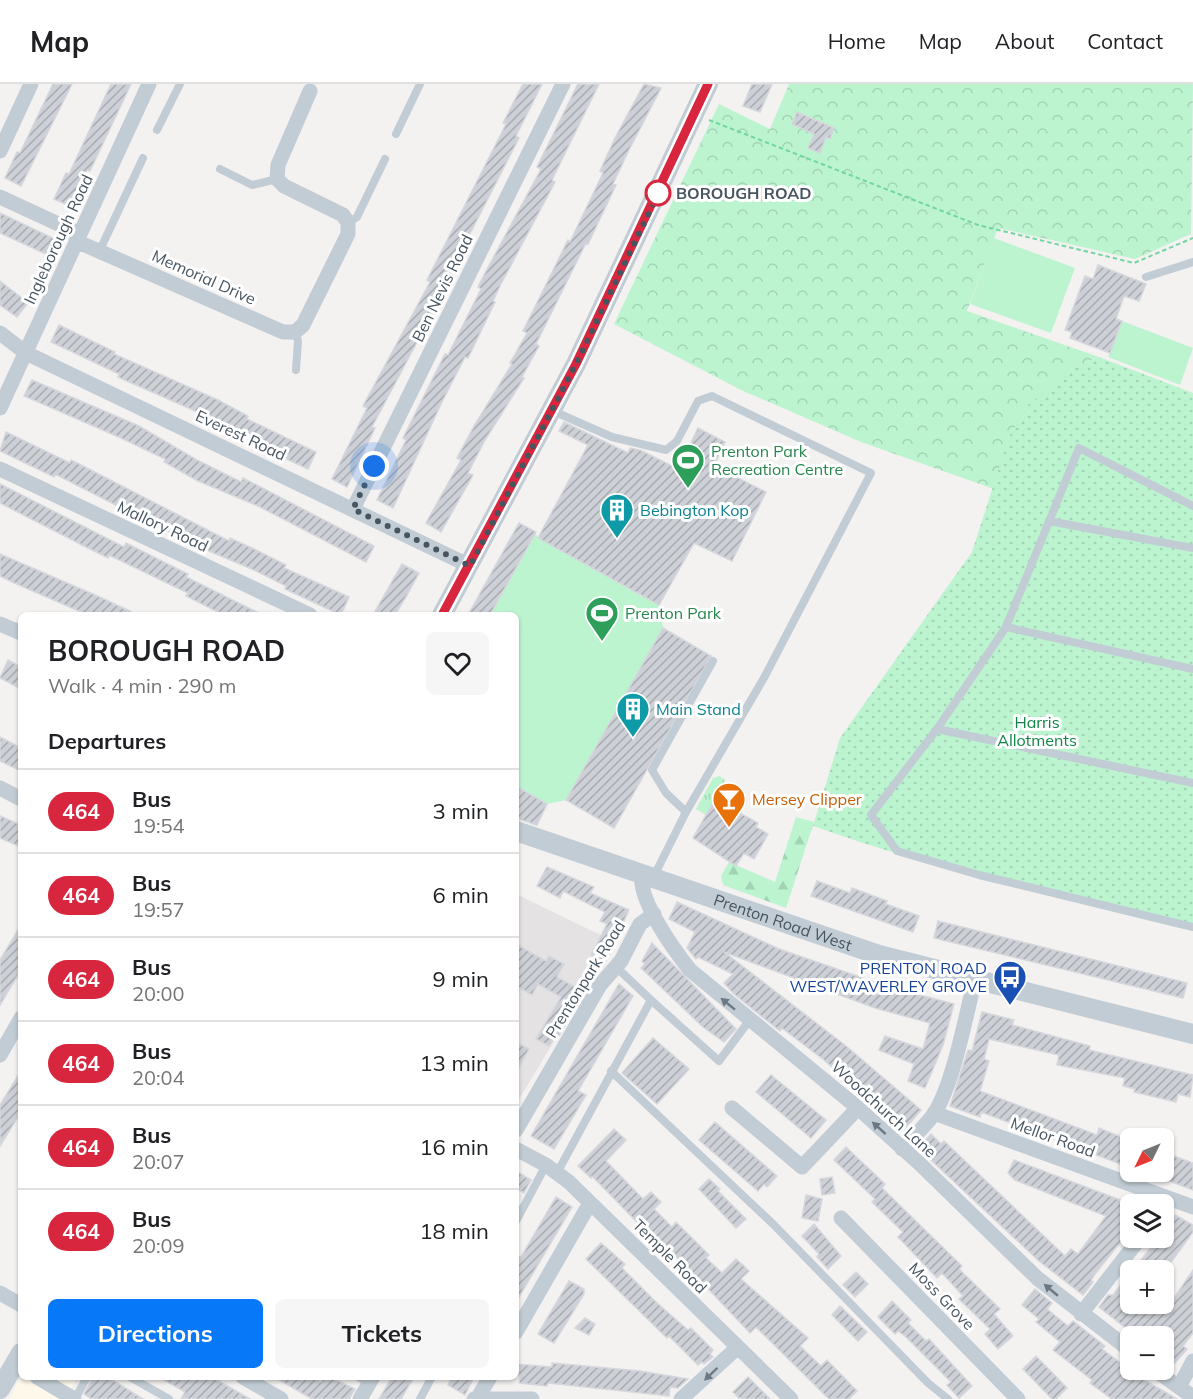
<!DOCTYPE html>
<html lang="en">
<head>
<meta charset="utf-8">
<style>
	body { margin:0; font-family:Mulish,sans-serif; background:#f6f6f6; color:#202124; height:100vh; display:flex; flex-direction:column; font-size:22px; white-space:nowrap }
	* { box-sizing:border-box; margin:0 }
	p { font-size:20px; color:#757577 }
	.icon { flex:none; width:33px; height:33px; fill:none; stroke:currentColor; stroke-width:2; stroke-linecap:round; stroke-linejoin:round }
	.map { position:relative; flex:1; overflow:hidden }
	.drawer { position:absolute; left:18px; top:528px; width:501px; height:768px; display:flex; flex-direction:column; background:#fff; border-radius:9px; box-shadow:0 2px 4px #0004 }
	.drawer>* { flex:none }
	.badge { padding:0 12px; border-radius:20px; font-size:21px; line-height:39px }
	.needle { width:39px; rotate:227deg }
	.buttons { position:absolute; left:1120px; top:1044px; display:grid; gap:12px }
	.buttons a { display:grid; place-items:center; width:54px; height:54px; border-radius:9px; background:#fff; box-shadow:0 2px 4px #0004; font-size:30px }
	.you { position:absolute; width:30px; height:30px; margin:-15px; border:4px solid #fff; border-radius:50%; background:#1a73e8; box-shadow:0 0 0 9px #1a73e833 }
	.map>.badge { position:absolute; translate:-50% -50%; box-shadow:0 0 0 3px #fff }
	h2 { padding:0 30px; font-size:22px; line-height:54px }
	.round { display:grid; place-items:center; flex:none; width:63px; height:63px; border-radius:9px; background:#f6f6f6 }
	.head { display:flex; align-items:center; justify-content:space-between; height:102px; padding:0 30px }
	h1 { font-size:28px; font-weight:700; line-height:45px }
	.cta { display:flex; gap:12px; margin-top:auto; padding:12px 30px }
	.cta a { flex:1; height:69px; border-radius:9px; background:#0778f8; color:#fff; font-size:24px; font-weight:700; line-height:69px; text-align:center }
	.cta a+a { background:#f6f6f6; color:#202124 }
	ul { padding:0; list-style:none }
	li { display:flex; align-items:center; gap:18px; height:84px; padding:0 30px; border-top:2px solid #e0e0e0 }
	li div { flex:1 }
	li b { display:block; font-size:22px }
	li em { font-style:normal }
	li .badge { min-width:66px; font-weight:700; text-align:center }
	header { display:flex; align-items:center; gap:36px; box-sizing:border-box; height:84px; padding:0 30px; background:#fff; border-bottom:2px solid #e0e0e0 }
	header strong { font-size:28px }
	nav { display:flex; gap:33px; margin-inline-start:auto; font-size:21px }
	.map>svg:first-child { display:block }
</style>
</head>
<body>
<header>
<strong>Map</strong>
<nav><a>Home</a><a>Map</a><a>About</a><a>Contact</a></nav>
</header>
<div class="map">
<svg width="1193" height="1315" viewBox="0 0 1193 1315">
	<defs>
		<pattern id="grass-tufts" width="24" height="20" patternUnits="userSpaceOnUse" patternTransform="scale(1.5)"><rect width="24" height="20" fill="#bcf4d0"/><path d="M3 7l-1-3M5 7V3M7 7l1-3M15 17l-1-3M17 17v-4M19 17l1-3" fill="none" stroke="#a3d3b5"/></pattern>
		<pattern id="forest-firs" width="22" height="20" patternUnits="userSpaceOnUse" patternTransform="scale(1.5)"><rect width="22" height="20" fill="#bcf4d0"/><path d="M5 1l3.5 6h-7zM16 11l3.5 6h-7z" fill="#a3d3b5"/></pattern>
		<pattern id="park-crowns" width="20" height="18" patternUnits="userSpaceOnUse" patternTransform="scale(1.5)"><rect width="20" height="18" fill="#bcf4d0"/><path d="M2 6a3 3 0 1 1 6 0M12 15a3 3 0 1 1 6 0" fill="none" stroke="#a3d3b5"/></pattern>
		<pattern id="garden-dots" width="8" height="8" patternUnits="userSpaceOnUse" patternTransform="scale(1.5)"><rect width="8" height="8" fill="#bcf4d0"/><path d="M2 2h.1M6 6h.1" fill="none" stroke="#a3d3b5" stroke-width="1.8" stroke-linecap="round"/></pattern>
		<pattern id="building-hatch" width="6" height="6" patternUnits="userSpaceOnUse" patternTransform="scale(1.5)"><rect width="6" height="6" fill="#cdd0d6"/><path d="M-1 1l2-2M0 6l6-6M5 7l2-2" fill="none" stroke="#a8acb1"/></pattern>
	</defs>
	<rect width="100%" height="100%" fill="#f4f1f1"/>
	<path fill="#fef8eb" d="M21 1292V1293H77L65 1315H9Z"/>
	<path fill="#e5e2e3" d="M516 810 617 859 604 882 587 903 516 1020Z"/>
	<path fill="url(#grass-tufts)" d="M720 692 725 696 706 731 696 725 713 694Z"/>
	<path fill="url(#forest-firs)" d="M796 733 814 738 786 824 723 801 721 792 729 778 775 798Z"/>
	<path fill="url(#park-crowns)" d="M789 0H1193L1191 150 1135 175 998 144 967 227 1099 273 1071 285 1009 353 994 405 861 358 741 306 614 240 719 20 770 45Z"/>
	<path fill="url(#garden-dots)" d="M1099 273 1193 309V847C1065 816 938 786 813 742L840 654 972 468 1009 353 1027 322 1071 285Z"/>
	<path fill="#bcf4d0" d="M994 154 1075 184 1051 249 970 220Z
		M1122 237 1193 264 1180 301 1108 273Z
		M519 439 539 453 696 456 659 521 663 544 712 572 614 744 566 716 547 720 537 742 516 734V531H468Z"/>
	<path fill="url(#building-hatch)" stroke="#d5d7dd" stroke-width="1.5" d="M53 0H72L21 102 5 94 17 68 20 69Z
		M111 0H131L90 87 87 86 70 122 54 115 66 89 69 90Z
		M523 0H542L516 52 519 54 438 212 441 213 372 343 375 344 347 403 332 395 367 324 363 322 430 198 427 196 506 40 503 39Z
		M578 0H599L552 96 555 98 501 200 493 217 495 218 468 274 465 273 441 320 393 424 377 416 406 356 403 354 445 270 448 271 481 205 478 203 484 191 541 85 537 83Z
		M644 0 661 4 628 68 613 100 616 101 588 160 586 159 536 260 539 262 522 293 524 294 485 356 468 389 473 391 441 448 426 439 461 376 457 374 474 342 512 280 510 279 527 249 523 247 568 156 570 158 603 89 600 87 615 54Z
		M752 0H772L760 28 743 22Z
		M797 28 834 44 830 55 826 53 820 69 808 64 814 50 792 40Z
		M0 129 57 156 50 172 0 149Z
		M1098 181 1146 200 1139 217 1124 212 1116 235 1122 237 1110 269 1070 254 1072 248 1065 246 1085 192 1093 195Z
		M0 197 28 219 17 233 0 221Z
		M59 241 115 268 114 270 218 316 248 332 247 335 316 368 308 385 250 358 252 355 218 337 118 293 119 290 51 258Z
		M32 296 139 342 197 376 241 398 243 394 374 462 366 478 258 422 198 397 164 378 165 375 121 354 24 312Z
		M564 338 628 369 630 364 640 366 672 382 681 364 687 367 698 344 725 358 714 382 766 408 732 477 694 459 659 521 538 454 588 361 559 347Z
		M6 348 70 379 71 376 83 382 190 437 229 457 230 454 254 465 286 481 284 484 349 513 341 531 285 505 286 502 254 486 190 459 55 390 54 393 0 367Z
		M0 400 124 463 126 459 188 490 186 493 263 531H224L186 512 188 509 167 499 109 471 108 474 82 461 0 419Z
		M519 439 536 448 490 531H468Z
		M0 470 102 514 138 531H88L12 498 0 492Z
		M402 480 419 489 406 513 395 531H373Z
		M663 544 711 572 614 744 566 716Z
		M8 576 21 583V605L0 594Z
		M0 653 21 664V687L0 677Z
		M516 702 547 720 537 741 516 734Z
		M715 715 758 739 756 743 768 750 754 775 744 769 736 782 693 754Z
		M0 732 21 741V763L0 754Z
		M547 783 594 803 590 809 629 826 605 878 591 871 607 840 600 837 605 828 563 807 560 814 537 802Z
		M817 797 850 809 852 804 887 817 886 820 919 832 913 848 811 812Z
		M677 818 779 865 886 902 954 920 943 961 925 1004 908 997 914 980 879 966 885 952 923 965 930 939 875 924 724 868 846 962 921 1026 904 1046 824 976 782 944 780 947 734 910 724 899 733 890 698 873 696 875 687 864 695 848 669 835Z
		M938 837 1187 899 1183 914 934 854Z
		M21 841V886L0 921V876Z
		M652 859 736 945 724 958 703 943 641 884 645 880 642 877Z
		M516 860 546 877 549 872 564 880 557 893 581 906 577 913 580 915 556 957 553 955 549 962 536 955 561 913 538 900 532 911 516 902Z
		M619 900 633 912 578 1007 586 1011 554 1065 531 1052Z
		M982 928 1014 936 1012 941 1090 962 1089 966 1193 991 1190 1013 1178 1010 1176 1018 1134 1008 1135 1005 1123 1002 1125 994 1057 981 1059 971 989 955 984 975 989 977 980 1007 1097 1051 1099 1044 1131 1057V1084L981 1028 980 1033 950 1022 968 966 972 967Z
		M653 954 689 985 657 1020 622 989Z
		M516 958 529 965 516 989Z
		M21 987V1028L0 1062V1021Z
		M771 991 826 1036 811 1054 756 1008Z
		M715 1038 777 1092 767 1103 764 1100 758 1107 699 1056Z
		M614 1045 626 1056 606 1077 643 1115 651 1108 661 1118 654 1125 672 1143 676 1138 709 1171 706 1174 722 1189 736 1175 743 1181 749 1187 741 1195 808 1254 800 1262 821 1282 827 1276 857 1307 849 1315H829L756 1243 750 1249 692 1188 665 1163 663 1165 592 1092 591 1094 578 1082Z
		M931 1050 941 1060 944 1057 1065 1172 1071 1165 1078 1170 1106 1132 1015 1096 1008 1089 1014 1076 1123 1117 1131 1124V1145L1095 1190 1091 1196 1093 1198 1083 1211 1039 1177 918 1064Z
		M846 1063 885 1100 882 1104 962 1182 959 1185 1000 1225 994 1230 1013 1252 998 1265 985 1250 990 1245 959 1215 963 1212 942 1189 937 1194 898 1153 903 1148 872 1118 875 1115 834 1076Z
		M1171 1071 1193 1079V1106L1164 1095V1078L1168 1079Z
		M516 1087 531 1096 524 1109 516 1104Z
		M832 1093 835 1109 822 1111 820 1095Z
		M709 1095 720 1105 718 1107 746 1135 736 1144 699 1105Z
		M806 1111 822 1115 818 1137 802 1134Z
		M556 1113 572 1123 516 1218V1171L521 1173Z
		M1175 1131 1193 1141V1148L1164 1188 1160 1182 1157 1186H1133L1156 1157 1164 1163V1146Z
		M814 1140 841 1172 828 1185 817 1173 819 1170 802 1152Z
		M601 1159 625 1180 622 1184 656 1218 688 1246 691 1244 713 1266 710 1270 713 1273 704 1280 702 1278 698 1281 669 1252 667 1254 586 1175Z
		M1193 1186V1249L1183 1262 1187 1265 1175 1279 1164 1271V1252H1136L1099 1223 1108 1211H1113L1131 1188V1220H1152L1164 1229Z
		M856 1188 868 1200 855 1213 843 1201Z
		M569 1197 584 1205V1210L554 1259 538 1250Z
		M1035 1205 1052 1219 1047 1225 1068 1242 1073 1237 1105 1262 1102 1265 1141 1294 1177 1315H1112L1090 1299 1092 1296 1053 1266 1060 1258 1036 1238 1039 1235 1022 1221Z
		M892 1217 911 1236 908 1239 926 1257 929 1255 972 1302 959 1314 947 1301 951 1298 905 1252 898 1247 895 1250 878 1233Z
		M840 1222 867 1248 858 1257 832 1231Z
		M585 1234 595 1240 589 1251 575 1244Z
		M1036 1272 1067 1304 1056 1315H1052L1023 1285Z
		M552 1279 640 1287 688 1295 678 1304 670 1303 669 1312 548 1299 547 1302 519 1299 520 1291H516V1280L552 1283Z
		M93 1293H108L143 1315H92L84 1310Z
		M159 1293H212L250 1315H181L185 1308Z
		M274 1293H313L321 1298 325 1293H330L355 1305 349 1315H312Z
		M392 1293H414L401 1315H379Z
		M452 1293H474L465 1311 448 1301Z
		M748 1293 770 1315H740L733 1308Z"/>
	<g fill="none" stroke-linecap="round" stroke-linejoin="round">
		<path stroke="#71d6a0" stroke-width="2" stroke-dasharray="4.5 3" stroke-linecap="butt" d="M709 36 978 141 1134 179 1193 154"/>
		<path stroke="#c1ccd4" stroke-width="8" d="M157 46 180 0
			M396 50 420 0
			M220 85 252 101 277 95
			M348 139 357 133 385 75
			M99 168 143 74
			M1146 193 1193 178
			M295 248 298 257 296 286
			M553 327 612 353 666 366 677 357 698 317 712 312 871 389 765 592 686 728 654 792
			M1193 422 1079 364 1006 543 937 645 1193 699
			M1049 437 1193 464
			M1006 543 1193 585
			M937 645 871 731 897 767 979 791 1193 843
			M686 728 666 709 652 686 713 577
			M651 916 719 977 749 937
			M611 987 773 1140 928 1299 948 1315
			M557 1089 651 916 616 883
			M516 1137 546 1081
			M130 1293 169 1315
			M358 1293 369 1299
			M75 1315 87 1293
			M420 1315 432 1293"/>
		<path stroke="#c1ccd4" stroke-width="15" d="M0 67 31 0
			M0 113 80 150
			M76 157 283 248H295L303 241 348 150V139L343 131 284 102 277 95 278 81 310 7
			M0 249 26 269 470 482
			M0 324 149 0
			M0 385 310 531
			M353 425 563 0
			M0 540 21 549
			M0 704 21 715
			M642 791C638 816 674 866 690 886L858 1024 920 1080 1037 1194 1131 1267
			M0 971 21 934
			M732 1024 802 1083 858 1024
			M934 1029 1193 1123
			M516 1046 600 901 621 877 640 840 654 830
			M516 1065 546 1081 569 1098 791 1315
			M902 1065C913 1054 925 1042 934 1030 953 1001 966 931 975 895
			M841 1134 1018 1315
			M0 1209 21 1221
			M1081 1230 1140 1154
			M516 1248 590 1119
			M1155 1286 1193 1313
			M37 1293 74 1315
			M243 1293 281 1315
			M1179 1303 1193 1277
			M360 1315 373 1293
			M474 1315H532
			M477 1315 490 1293
			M681 1315 738 1263"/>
		<g stroke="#c1ccd4" stroke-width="20">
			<path d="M442 531 576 280 708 0"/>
			<path id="s1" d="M516 747 879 871 1193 950"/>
			<path d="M0 1305 21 1269"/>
		</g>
	</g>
	<defs><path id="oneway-solid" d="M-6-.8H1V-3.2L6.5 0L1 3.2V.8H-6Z" transform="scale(1.5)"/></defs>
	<g fill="#6c7984">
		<use href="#oneway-solid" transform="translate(728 920) rotate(-141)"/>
		<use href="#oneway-solid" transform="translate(879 1044) rotate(-138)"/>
		<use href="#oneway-solid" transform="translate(1051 1206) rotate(-140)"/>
		<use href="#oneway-solid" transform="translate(711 1290) rotate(136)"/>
	</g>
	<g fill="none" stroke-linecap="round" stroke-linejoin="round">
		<defs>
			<path id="line" d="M442 531 576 280 708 0"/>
		</defs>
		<use href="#line" stroke="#fff" stroke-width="14"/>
		<use href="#line" stroke="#d7263d" stroke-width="9"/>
		<path stroke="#475561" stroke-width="6" stroke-dasharray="0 10.8" d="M374 382 353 425 470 482 576 280 662 102 658 109"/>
	</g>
	<defs>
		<symbol id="stadium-pin" viewBox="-11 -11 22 30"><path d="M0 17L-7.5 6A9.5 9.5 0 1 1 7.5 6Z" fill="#2e9e5b" stroke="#fff"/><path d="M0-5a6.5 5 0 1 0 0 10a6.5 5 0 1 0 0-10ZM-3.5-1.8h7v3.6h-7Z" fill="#fff"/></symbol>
		<symbol id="building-pin" viewBox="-11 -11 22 30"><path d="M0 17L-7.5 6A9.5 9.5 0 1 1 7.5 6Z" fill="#0f9aa8" stroke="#fff"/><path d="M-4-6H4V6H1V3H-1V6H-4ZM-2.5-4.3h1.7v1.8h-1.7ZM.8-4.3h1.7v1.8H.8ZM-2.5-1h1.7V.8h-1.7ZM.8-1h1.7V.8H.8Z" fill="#fff"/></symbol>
		<symbol id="bar-pin" viewBox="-11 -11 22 30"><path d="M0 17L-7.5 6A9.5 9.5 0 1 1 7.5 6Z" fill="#e8710a" stroke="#fff"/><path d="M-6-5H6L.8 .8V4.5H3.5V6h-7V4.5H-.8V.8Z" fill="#fff"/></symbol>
		<symbol id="bus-pin" viewBox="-11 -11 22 30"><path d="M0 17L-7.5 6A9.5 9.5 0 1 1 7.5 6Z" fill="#1a4fb4" stroke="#fff"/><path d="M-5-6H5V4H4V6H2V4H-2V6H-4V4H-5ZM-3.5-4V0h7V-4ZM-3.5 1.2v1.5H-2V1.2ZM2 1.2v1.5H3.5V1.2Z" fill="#fff"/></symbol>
	</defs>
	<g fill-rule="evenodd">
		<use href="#stadium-pin" x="669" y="357" width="38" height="52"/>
		<use href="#building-pin" x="598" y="407" width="38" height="52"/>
		<use href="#stadium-pin" x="583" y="510" width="38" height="52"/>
		<use href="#building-pin" x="614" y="606" width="38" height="52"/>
		<use href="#bar-pin" x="710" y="696" width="38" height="52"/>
		<use href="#bus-pin" x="991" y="874" width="38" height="52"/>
	</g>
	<circle fill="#fff" stroke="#d7263d" stroke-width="3" cx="658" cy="109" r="12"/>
	<g text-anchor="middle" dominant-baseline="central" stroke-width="6" stroke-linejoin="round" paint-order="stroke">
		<g font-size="16" font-weight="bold" fill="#475561" stroke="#fff" text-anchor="start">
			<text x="676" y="109">BOROUGH ROAD</text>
		</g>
		<g font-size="16" fill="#475561" stroke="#fff">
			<text transform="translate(58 155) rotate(-65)">Ingleborough Road</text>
			<text transform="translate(204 193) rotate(24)">Memorial Drive</text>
			<text transform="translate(442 204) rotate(-64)">Ben Nevis Road</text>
			<text transform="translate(241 351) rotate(25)">Everest Road</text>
			<text transform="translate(163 442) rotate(25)">Mallory Road</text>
			<text stroke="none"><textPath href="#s1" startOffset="282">Prenton Road West</textPath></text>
			<text transform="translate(585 895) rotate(-58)">Prentonpark Road</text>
			<text transform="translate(884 1025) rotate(42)">Woodchurch Lane</text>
			<text transform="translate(1053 1053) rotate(20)">Mellor Road</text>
			<text transform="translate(670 1172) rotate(45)">Temple Road</text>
			<text transform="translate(942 1212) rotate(46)">Moss Grove</text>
		</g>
		<g font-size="16" fill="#27864d" stroke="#fff" text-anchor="start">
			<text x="711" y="367">Prenton Park<tspan x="711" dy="18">Recreation Centre</tspan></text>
			<text x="625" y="529">Prenton Park</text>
		</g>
		<g font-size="16" fill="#0d838f" stroke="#fff" text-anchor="start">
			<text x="640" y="426">Bebington Kop</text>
			<text x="656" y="625">Main Stand</text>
		</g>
		<g font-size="16" fill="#0e8645" stroke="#fff">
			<text x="1037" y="638">Harris<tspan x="1037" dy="18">Allotments</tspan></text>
		</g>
		<g font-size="16" fill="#c56008" stroke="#fff" text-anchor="start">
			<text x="752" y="715">Mersey Clipper</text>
		</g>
		<g font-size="16" fill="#164399" stroke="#fff" text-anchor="end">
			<text x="987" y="884">PRENTON ROAD<tspan x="987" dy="18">WEST/WAVERLEY GROVE</tspan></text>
		</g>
	</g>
</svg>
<div class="buttons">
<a><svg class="needle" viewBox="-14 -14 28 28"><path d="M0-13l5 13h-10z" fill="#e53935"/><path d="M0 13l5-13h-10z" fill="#757577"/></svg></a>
<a><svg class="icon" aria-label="layers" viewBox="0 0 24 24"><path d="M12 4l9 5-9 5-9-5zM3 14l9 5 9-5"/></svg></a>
<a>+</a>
<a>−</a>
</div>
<div class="you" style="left:374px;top:382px"></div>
<section class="drawer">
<div class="head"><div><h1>BOROUGH ROAD</h1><p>Walk · 4 min · 290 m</p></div><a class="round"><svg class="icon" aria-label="heart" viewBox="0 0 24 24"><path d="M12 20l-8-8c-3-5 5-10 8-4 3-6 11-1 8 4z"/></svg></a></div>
<h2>Departures</h2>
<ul>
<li><span class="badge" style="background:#d7263d;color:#fff">464</span><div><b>Bus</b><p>19:54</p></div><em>3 min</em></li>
<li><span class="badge" style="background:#d7263d;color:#fff">464</span><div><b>Bus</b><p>19:57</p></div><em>6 min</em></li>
<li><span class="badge" style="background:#d7263d;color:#fff">464</span><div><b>Bus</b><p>20:00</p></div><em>9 min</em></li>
<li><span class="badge" style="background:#d7263d;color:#fff">464</span><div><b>Bus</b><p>20:04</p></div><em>13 min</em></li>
<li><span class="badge" style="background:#d7263d;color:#fff">464</span><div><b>Bus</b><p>20:07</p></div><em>16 min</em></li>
<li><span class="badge" style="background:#d7263d;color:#fff">464</span><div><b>Bus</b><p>20:09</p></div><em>18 min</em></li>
</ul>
<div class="cta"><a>Directions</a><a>Tickets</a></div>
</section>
</div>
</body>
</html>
